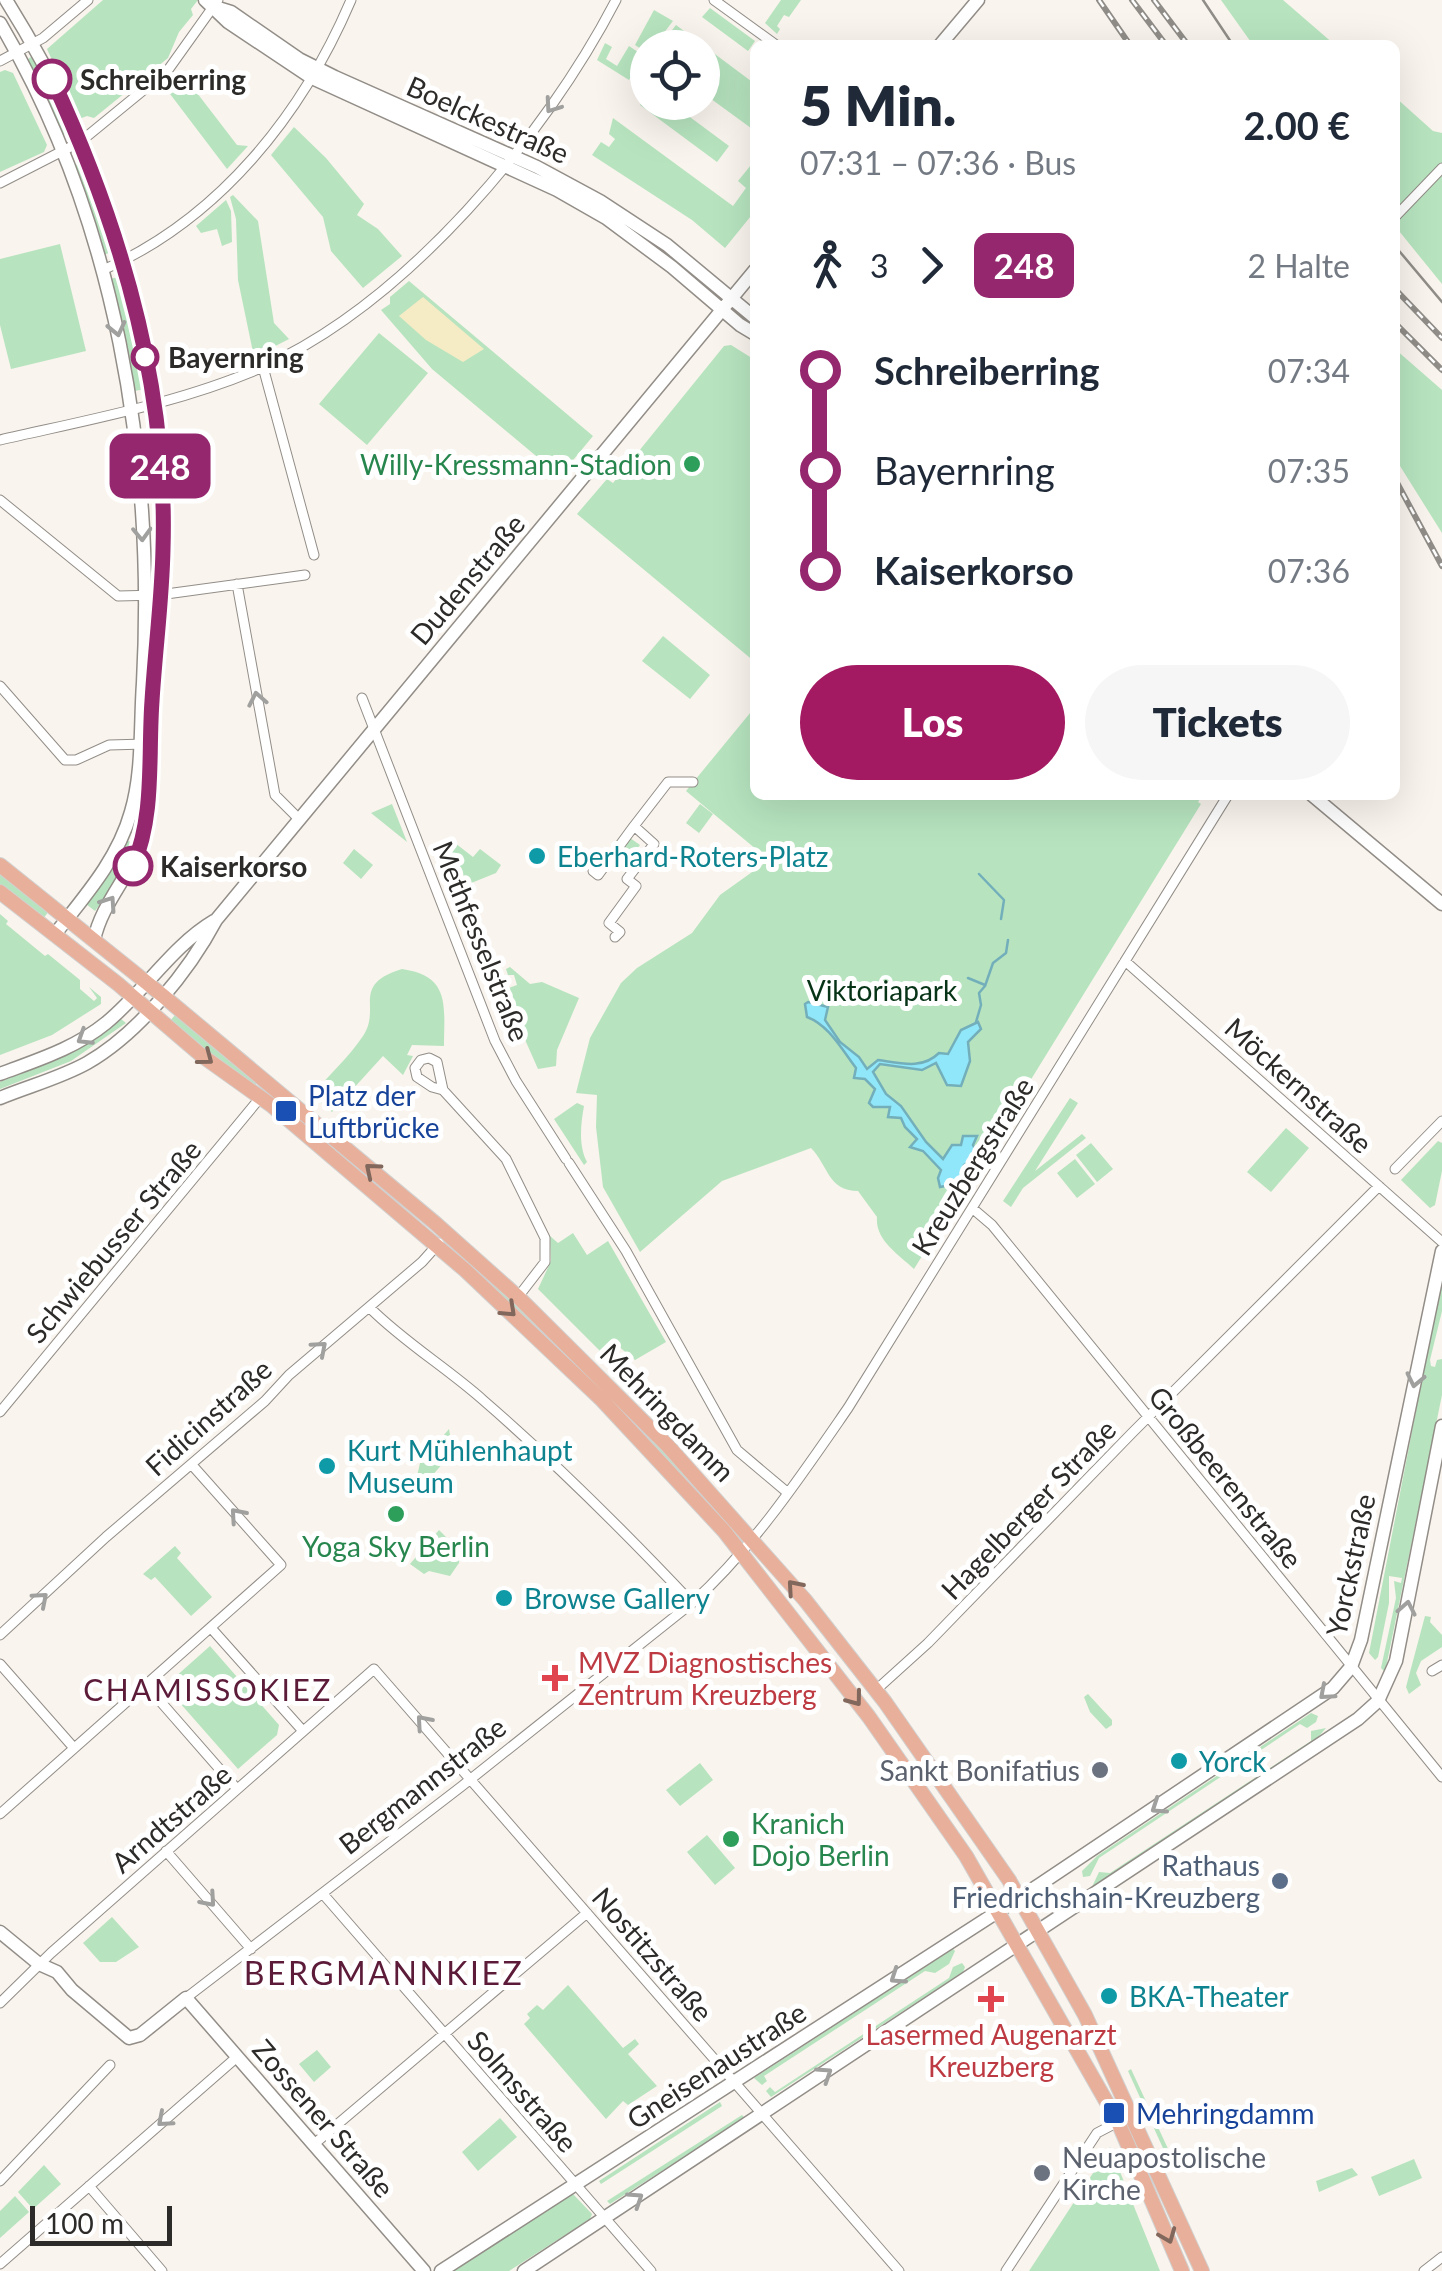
<!DOCTYPE html>
<html lang="de">
<head>
<meta charset="utf-8">
<style>
	body { margin:0; font-family:Lato,sans-serif; background:#f6f6f7; color:#1f2937; height:100vh; display:flex; flex-direction:column; font-size:38px; white-space:nowrap }
	* { box-sizing:border-box; margin:0 }
	p { font-size:32px; color:#747a83 }
	.icon { flex:none; width:55px; height:55px; fill:none; stroke:currentColor; stroke-width:2; stroke-linecap:round; stroke-linejoin:round }
	.map { position:relative; flex:1; overflow:hidden }
	.side { position:absolute; left:750px; top:40px; width:650px; height:760px; display:flex; flex-direction:column; background:#fff; border-radius:15px; box-shadow:0 10px 40px #0002 }
	.side>* { flex:none }
	.badge { padding:0 20px; border-radius:15px; font-size:35px; line-height:65px }
	.controls { position:absolute; left:630px; top:30px; display:grid; gap:20px }
	.controls a { display:grid; place-items:center; width:90px; height:90px; border-radius:50%; background:#fff; box-shadow:0 10px 40px #0002; font-size:50px }
	.scale { position:absolute; left:30px; bottom:25px; width:142px; box-sizing:border-box; padding-left:10px; border:5px solid #2d2b29; border-top:0; font-size:28px; line-height:35px; white-space:nowrap; color:#2d2b29; -webkit-text-stroke:8px #fff; paint-order:stroke }
	.map>.badge { position:absolute; translate:-50% -50%; box-shadow:0 0 0 5px #fff }
	.legs { display:flex; align-items:center; gap:15px; height:110px; padding:0 50px; font-size:32px }
	.legs p { margin-inline-start:auto }
	.headline { display:flex; align-items:center; justify-content:space-between; height:170px; padding:0 50px }
	h1 { font-size:55px; font-weight:800; line-height:75px }
	.action { display:flex; gap:20px; margin-top:auto; padding:20px 50px }
	.action a { flex:1; height:115px; border-radius:60px; background:#a41a62; color:#fff; font-size:40px; font-weight:800; line-height:115px; text-align:center }
	.action a+a { background:#f6f6f7; color:#1f2937 }
	ul { padding:0 50px; list-style:none }
	li { display:flex; align-items:center; gap:35px; height:100px; font-size:38px }
	li i { display:grid; place-items:center; width:15px; height:100%; margin:0 12px; background:currentColor }
	li i::after { content:''; width:25px; height:25px; margin:-12px; border:8px solid; border-radius:50%; background:#fff }
	li p { margin-inline-start:auto }
	li:first-child i { background:linear-gradient(#0000 50%,currentColor 0) }
	li:last-child i { background:linear-gradient(currentColor 50%,#0000 0) }
	.map>svg:first-child { display:block }
</style>
</head>
<body>
<div class="map">
<svg width="1442" height="2271" viewBox="0 0 1442 2271">
	<rect width="100%" height="100%" fill="#f9f4ed"/>
	<path fill="#b7e4bf" d="M103 0H198L191 9 193 15 179 32 168 58 94 118 87 116 79 119 47 49Z
		M781 0H801L789 17 784 15 777 26 780 29 777 34 765 23Z
		M1221 0H1283L1335 45H1253Z
		M710 8 755 41 748 51 702 17Z
		M654 10 673 21 653 47 648 48 647 53 635 45Z
		M676 25 755 84V131L703 93 702 48 672 47 674 44 666 38Z
		M605 43 612 47 606 59 617 66 629 46 644 56 629 80 597 60Z
		M34 55 71 132 61 136 25 61Z
		M5 70 13 73 47 145 44 152 0 172V72Z
		M184 76 237 145 248 146 227 169 164 86 174 85Z
		M647 95 648 102 671 103 729 146 717 162 640 105Z
		M1395 97 1433 131 1442 133V284L1395 226Z
		M613 118 733 206 746 188 738 181 755 160V211L725 248 692 220 592 155 601 142 609 147 615 139 609 134Z
		M294 127 326 158 364 204 357 215 378 229 402 256 363 288 331 251 323 217 271 155Z
		M84 162 115 251 103 255 72 166Z
		M233 195 258 221 274 323 289 339 254 357 238 280 236 219 230 197Z
		M226 200 231 211 232 242 222 246 217 229 201 233 196 226Z
		M60 244 86 351 11 369 0 325V259Z
		M122 276 146 389 134 391 110 279Z
		M409 281 593 436 560 476 432 369 381 310 390 304V297Z
		M379 333 428 373 367 445 319 404Z
		M731 345 755 360V662L577 514 607 479 613 483 724 346Z
		M1395 349 1442 390V533L1395 458Z
		M663 636 710 675 690 699 642 661Z
		M755 707V795H1203L1198 802 1201 804 914 1269C898 1254 875 1240 877 1217L858 1191C828 1191 828 1165 811 1148L722 1181 640 1252 603 1187 596 1127 597 1095 576 1093 590 1038 621 983 637 968 692 933 720 895 769 860 686 791Z
		M392 804 407 842 371 813Z
		M700 804 713 814 699 833 686 823Z
		M630 838 640 845 622 870 612 863Z
		M126 840 135 844 128 866 95 911 86 904Z
		M455 843 473 857 480 849 501 865 496 873 449 892 439 865Z
		M354 849 373 865 361 879 343 863Z
		M0 871 49 911 43 919 0 885Z
		M0 914 8 921 6 924 45 956 48 954 80 980V989L94 1001 97 998 89 987 101 997V1004L52 1035 0 1055Z
		M510 967 530 984 542 982 579 998 557 1050 556 1066 538 1069 503 990 517 985 514 975H508L506 969Z
		M402 969C451 976 444 1006 444 1046L412 1045 407 1055 413 1056 403 1075 383 1056 332 1112 312 1095C328 1076 349 1057 363 1036 382 1008 350 985 402 969Z
		M175 1015 257 1083 254 1087 170 1021Z
		M121 1019 126 1023 71 1061 0 1089V1082L76 1051Z
		M1070 1098 1078 1103 1035 1171 1082 1134 1086 1138 1023 1188 1011 1207 1003 1201Z
		M577 1103 584 1106C581 1123 578 1145 587 1162L584 1165 554 1119Z
		M1286 1128 1309 1148 1271 1192 1247 1172Z
		M1438 1141 1442 1143V1171L1435 1205 1430 1208 1401 1180Z
		M1091 1143 1113 1169 1097 1182 1076 1155Z
		M1075 1159 1095 1184 1077 1198 1057 1173Z
		M573 1233 587 1255 608 1241 666 1342 635 1360 617 1345 605 1356 538 1289 551 1261 550 1236 558 1243Z
		M450 1247 505 1292 647 1431 704 1496 449 1249Z
		M1442 1277V1311L1430 1360 1431 1366 1435 1367 1437 1360 1442 1359V1395L1385 1672 1381 1668 1396 1598 1394 1581 1401 1583 1402 1578 1389 1576V1603L1378 1657 1375 1660 1369 1653Z
		M449 1429 453 1452 422 1487 416 1481 420 1463Z
		M439 1530 447 1538 444 1541 448 1546 453 1543 460 1550 459 1563 450 1576 429 1571 424 1574 410 1564Z
		M175 1546 181 1553 177 1558 212 1597 191 1616 155 1577 151 1580 143 1574Z
		M1425 1616 1431 1617 1430 1622 1442 1635V1647L1421 1661 1416 1673 1421 1685 1409 1694 1406 1687Z
		M210 1646 279 1725 277 1735 238 1769 165 1686Z
		M1088 1694 1112 1720V1725L1106 1729 1090 1712 1084 1697Z
		M1311 1713 1318 1716 1316 1722 1307 1728 1300 1724 1099 1858 1090 1876 1083 1877 1082 1871 1097 1856Z
		M1326 1728 1314 1742 1091 1889 1099 1872 1110 1873 1311 1741V1731Z
		M700 1763 713 1780 680 1806 666 1790Z
		M707 1835 735 1868 715 1885 687 1852Z
		M112 1917 139 1947 116 1962H100L83 1943Z
		M953 1949 955 1951 949 1964 935 1973 925 1971 764 2076 767 2081 762 2085 754 2078Z
		M962 1963 965 1967 963 1972 771 2097 766 2091 770 2087 775 2092 949 1978 953 1967Z
		M568 1985 623 2048 635 2039 639 2044 628 2054 657 2086 628 2105 623 2101 606 2119 524 2024 530 2018 527 2014 537 2005 543 2010Z
		M317 2050 331 2067 314 2082 299 2064Z
		M1131 2069 1176 2166 1172 2168 1128 2071Z
		M720 2102 722 2106 601 2184 599 2181Z
		M742 2115 745 2118 610 2204 607 2201Z
		M500 2118 517 2137 478 2171 462 2152Z
		M1110 2147 1160 2271H1029Z
		M1414 2159 1422 2178 1379 2196 1371 2177Z
		M44 2165 61 2184 33 2209 18 2192Z
		M1352 2168 1358 2175 1319 2192 1316 2181Z
		M573 2194 592 2214 590 2219 509 2271H454Z
		M15 2196 29 2212 0 2238V2211Z"/>
	<path fill="#f5ecc6" d="M423 297 484 349 463 362 426 340 399 316Z"/>
	<path fill="#91e7fa" stroke="#73afbb" stroke-width="2.5" d="M808 1002 828 1007 825 1020 840 1042 859 1057 867 1069 878 1060C900 1063 922 1070 939 1053L948 1054 961 1030 978 1022 981 1029 968 1042 970 1061 961 1086 947 1085 936 1063 922 1070 880 1064 873 1072 886 1094 901 1106 926 1142 943 1159 952 1145H961L963 1136H977L973 1145 977 1153 975 1159 964 1165V1173L955 1184 940 1187 938 1178 941 1170 923 1151 910 1147 917 1139 905 1127 901 1118 888 1117 890 1107H873L869 1103 875 1089 865 1079 854 1078 856 1068C842 1050 829 1025 807 1017L805 1004Z"/>
	<g fill="none" stroke-linecap="round" stroke-linejoin="round">
		<path stroke="#73afbb" stroke-width="2.5" d="M979 874 1004 900 1001 919
			M968 978 985 985
			M976 1022 981 1005 979 993 985 986 993 963 1006 953 1008 940"/>
		<defs>
			<path id="street" d="M714 0 776 45
				M0 61 43 38 88 0
				M0 183 80 142 168 70 218 0
				M1395 217 1442 168
				M103 270C219 219 302 115 351 0
				M263 367 314 555
				M0 440C87 420 181 403 263 367 407 302 545 137 616 0
				M0 500 118 596 159 595 305 575
				M237 584 275 795 300 820
				M0 686 65 760H76L109 745 145 744
				M362 698 495 1041 516 1081 566 1159
				M634 826 668 782H693
				M593 871 598 875 634 826 654 844 627 879 636 886 609 923 620 932 615 937
				M1125 961 1442 1242
				M443 1090 437 1062 429 1058 421 1060 415 1068 417 1077 432 1087 443 1090 506 1159 545 1238V1262L518 1297
				M569 1163 626 1251 737 1450 788 1493
				M1395 1169 1442 1121
				M972 1208 992 1225 1442 1777
				M370 1308C404 1342 447 1368 483 1400 557 1464 625 1532 692 1603
				M0 1412 260 1098
				M211 1628 303 1731
				M0 1635 106 1537 265 1401 289 1375 422 1262 439 1243
				M0 1664 74 1748
				M1432 1671 1442 1665
				M146 1685 237 1789
				M876 1690 928 1643 1132 1433 1379 1186
				M0 1814 281 1565 192 1465
				M166 1851 251 1949
				M323 1894 651 2271
				M186 1998 462 1786 692 1603C753 1548 801 1476 848 1408L1228 795
				M0 2003 51 1953 374 1669 899 2271
				M313 2145 587 1913
				M0 2181 110 2065
				M89 2186 162 2271
				M0 2264 237 2057
				M1006 2271 1097 2133 1118 2122
				M1424 2271 1442 2257"/>
			<path id="secondary" d="M6 0C107 160 166 355 164 545 163 590 156 636 153 681 150 728 154 778 146 824 139 869 103 897 94 940
				M205 0 228 22 312 78 557 190 606 218 672 267 740 325 755 334
				M215 7 231 12 299 59 335 77 537 167 600 201 667 245 755 318
				M0 23C116 220 155 458 143 683 140 725 143 772 131 812 118 859 85 896 55 934
				M940 45 978 0
				M1312 795 1442 904
				M0 1074C37 1060 74 1049 106 1023 144 992 172 946 214 921
				M0 1098C29 1086 60 1078 87 1063 138 1034 189 971 216 920L755 270
				M0 1932 39 1964 57 1972 72 1990 129 2038 140 2035 186 1998 424 2271
				M441 2271 1039 1885 1333 1688 1351 1667 1361 1640 1442 1251
				M524 2271 1358 1719 1378 1701 1396 1661 1442 1426"/>
			<path id="primary" d="M0 865 162 995 435 1223 518 1297 668 1446 805 1600 885 1702 1009 1880 1085 2015 1202 2271
				M0 892 118 984 201 1055 271 1105 465 1270 602 1400 724 1531 869 1717 966 1856 1118 2122 1182 2271"/>
		</defs>
		<use href="#street" stroke="#928d87" stroke-width="11"/>
		<use href="#secondary" stroke="#928d87" stroke-width="15"/>
		<use href="#primary" stroke="#d1d0d0" stroke-width="16"/>
		<use href="#street" stroke="#fff" stroke-width="9"/>
		<use href="#secondary" stroke="#fff" stroke-width="12"/>
		<use href="#primary" stroke="#e8b09a" stroke-width="14"/>
		<path stroke="#908d88" stroke-width="2.5" d="M1203 0 1233 45
			M1395 246 1442 302"/>
		<defs>
			<path id="rail" d="M1099 0 1130 45
				M1132 0 1166 45
				M1154 0 1188 45
				M1395 289 1442 338
				M1395 323 1442 370
				M1395 479 1442 566"/>
		</defs>
		<use href="#rail" stroke="#908d88" stroke-width="6"/>
		<use href="#rail" stroke="#fff" stroke-width="2.5" stroke-dasharray="8" stroke-linecap="butt"/>
	</g>
	<defs><path id="oneway-chevron" d="M-2-3.5L2.5 0L-2 3.5" fill="none" stroke-width="1.6" stroke-linecap="round" stroke-linejoin="round" transform="scale(2.5)"/></defs>
	<g stroke="#a0a09f">
		<use href="#oneway-chevron" transform="translate(552 106) rotate(125)"/>
		<use href="#oneway-chevron" transform="translate(117 329) rotate(77)"/>
		<use href="#oneway-chevron" transform="translate(142 534) rotate(88)"/>
		<use href="#oneway-chevron" transform="translate(257 699) rotate(-101)"/>
		<use href="#oneway-chevron" transform="translate(109 903) rotate(-56)"/>
		<use href="#oneway-chevron" transform="translate(84 1038) rotate(148)"/>
		<use href="#oneway-chevron" transform="translate(320 1348) rotate(-41)"/>
		<use href="#oneway-chevron" transform="translate(1415 1380) rotate(102)"/>
		<use href="#oneway-chevron" transform="translate(237 1515) rotate(-131)"/>
		<use href="#oneway-chevron" transform="translate(41 1599) rotate(-41)"/>
		<use href="#oneway-chevron" transform="translate(1407 1608) rotate(-79)"/>
		<use href="#oneway-chevron" transform="translate(1326 1693) rotate(139)"/>
		<use href="#oneway-chevron" transform="translate(423 1722) rotate(-131)"/>
		<use href="#oneway-chevron" transform="translate(1158 1807) rotate(146)"/>
		<use href="#oneway-chevron" transform="translate(209 1900) rotate(49)"/>
		<use href="#oneway-chevron" transform="translate(897 1977) rotate(146)"/>
		<use href="#oneway-chevron" transform="translate(825 2074) rotate(-33)"/>
		<use href="#oneway-chevron" transform="translate(164 2120) rotate(139)"/>
		<use href="#oneway-chevron" transform="translate(636 2199) rotate(-33)"/>
	</g>
	<g stroke="#81675c">
		<use href="#oneway-chevron" transform="translate(206 1058) rotate(37)"/>
		<use href="#oneway-chevron" transform="translate(372 1170) rotate(-140)"/>
		<use href="#oneway-chevron" transform="translate(509 1310) rotate(43)"/>
		<use href="#oneway-chevron" transform="translate(794 1587) rotate(-131)"/>
		<use href="#oneway-chevron" transform="translate(855 1699) rotate(53)"/>
		<use href="#oneway-chevron" transform="translate(1168 2236) rotate(68)"/>
	</g>
	<g fill="none" stroke-linecap="round" stroke-linejoin="round">
		<defs>
			<path id="line-1" d="M52 79C120 225 168 386 163 549 162 600 155 651 152 701 148 756 155 815 133 866"/>
		</defs>
		<use href="#line-1" stroke="#fff" stroke-width="22"/>
		<use href="#line-1" stroke="#95276e" stroke-width="15"/>
	</g>
	<g fill="#fff" stroke="#95276e" stroke-width="5">
		<circle cx="52" cy="79" r="18"/>
		<circle cx="145" cy="357" r="12"/>
		<circle cx="133" cy="866" r="18"/>
	</g>
	<g fill="#2e9e5b" stroke="#fff" stroke-width="4">
		<circle cx="692" cy="464" r="10"/>
		<circle cx="396" cy="1514" r="10"/>
		<circle cx="731" cy="1839" r="10"/>
	</g>
	<g fill="#0f9aa8" stroke="#fff" stroke-width="4">
		<circle cx="537" cy="856" r="10"/>
		<circle cx="327" cy="1466" r="10"/>
		<circle cx="504" cy="1598" r="10"/>
		<circle cx="1179" cy="1761" r="10"/>
		<circle cx="1109" cy="1996" r="10"/>
	</g>
	<g fill="#1a4fb4" stroke="#fff" stroke-width="4">
		<rect x="274" y="1099" width="24" height="24" rx="5"/>
		<rect x="1102" y="2101" width="24" height="24" rx="5"/>
	</g>
	<g fill="#e0444e" stroke="#fff" stroke-width="4">
		<path d="M550 1663h10v10h10v10h-10v10h-10v-10h-10v-10h10z"/>
		<path d="M986 1984h10v10h10v10h-10v10h-10v-10h-10v-10h10z"/>
	</g>
	<g fill="#6b7280" stroke="#fff" stroke-width="4">
		<circle cx="1100" cy="1770" r="10"/>
		<circle cx="1042" cy="2173" r="10"/>
	</g>
	<circle fill="#5c6f8a" stroke="#fff" stroke-width="4" cx="1280" cy="1881" r="10"/>
	<g text-anchor="middle" dominant-baseline="central" stroke-width="10" stroke-linejoin="round" paint-order="stroke">
		<g font-size="28" font-weight="bold" fill="#2d2b29" stroke="#fff" text-anchor="start">
			<text x="80" y="79">Schreiberring</text>
			<text x="168" y="357">Bayernring</text>
			<text x="160" y="866">Kaiserkorso</text>
		</g>
		<g font-size="28" fill="#2d2b29" stroke="#fff">
			<text transform="translate(488 119) rotate(24)">Boelckestraße</text>
			<text transform="translate(467 579) rotate(-50)">Dudenstraße</text>
			<text transform="translate(482 941) rotate(68)">Methfesselstraße</text>
			<text transform="translate(1299 1085) rotate(42)">Möckernstraße</text>
			<text transform="translate(972 1166) rotate(-58)">Kreuzbergstraße</text>
			<text transform="translate(113 1241) rotate(-50)">Schwiebusser Straße</text>
			<text transform="translate(668 1412) rotate(46)">Mehringdamm</text>
			<text transform="translate(208 1417) rotate(-42)">Fidicinstraße</text>
			<text transform="translate(1226 1477) rotate(51)">Großbeerenstraße</text>
			<text transform="translate(1028 1509) rotate(-46)">Hagelberger Straße</text>
			<text transform="translate(1350 1565) rotate(-78)">Yorckstraße</text>
			<text transform="translate(422 1785) rotate(-38)">Bergmannstraße</text>
			<text transform="translate(171 1818) rotate(-41)">Arndtstraße</text>
			<text transform="translate(653 1954) rotate(49)">Nostitzstraße</text>
			<text transform="translate(716 2065) rotate(-33)">Gneisenaustraße</text>
			<text transform="translate(523 2091) rotate(49)">Solmsstraße</text>
			<text transform="translate(324 2118) rotate(49)">Zossener Straße</text>
		</g>
		<g font-size="28" fill="#27864d" stroke="#fff" text-anchor="end">
			<text x="672" y="464">Willy-Kressmann-Stadion</text>
			<text x="396" y="1546" text-anchor="middle">Yoga Sky Berlin</text>
			<text x="751" y="1823" text-anchor="start">Kranich<tspan x="751" dy="32">Dojo Berlin</tspan></text>
		</g>
		<g font-size="28" fill="#0d838f" stroke="#fff" text-anchor="start">
			<text x="557" y="856">Eberhard-Roters-Platz</text>
			<text x="347" y="1450">Kurt Mühlenhaupt<tspan x="347" dy="32">Museum</tspan></text>
			<text x="524" y="1598">Browse Gallery</text>
			<text x="1199" y="1761">Yorck</text>
			<text x="1129" y="1996">BKA-Theater</text>
		</g>
		<g font-size="28" fill="#073316" stroke="#fff">
			<text x="882" y="990">Viktoriapark</text>
		</g>
		<g font-size="28" fill="#164399" stroke="#fff" text-anchor="start">
			<text x="308" y="1095">Platz der<tspan x="308" dy="32">Luftbrücke</tspan></text>
			<text x="1136" y="2113">Mehringdamm</text>
		</g>
		<g font-size="28" fill="#be3a42" stroke="#fff" text-anchor="start">
			<text x="578" y="1662">MVZ Diagnostisches<tspan x="578" dy="32">Zentrum Kreuzberg</tspan></text>
			<text x="991" y="2034" text-anchor="middle">Lasermed Augenarzt<tspan x="991" dy="32">Kreuzberg</tspan></text>
		</g>
		<g font-size="28" fill="#5b616d" stroke="#fff" text-anchor="end">
			<text x="1080" y="1770">Sankt Bonifatius</text>
			<text x="1062" y="2157" text-anchor="start">Neuapostolische<tspan x="1062" dy="32">Kirche</tspan></text>
		</g>
		<g font-size="28" fill="#4e5e75" stroke="#fff" text-anchor="end">
			<text x="1260" y="1865">Rathaus<tspan x="1260" dy="32">Friedrichshain-Kreuzberg</tspan></text>
		</g>
		<g font-size="30" letter-spacing="2.5" fill="#5c1b39" stroke="#fff">
			<text x="208" y="1689">CHAMISSOKIEZ</text>
		</g>
		<g font-size="32" letter-spacing="2.5" fill="#5c1b39" stroke="#fff">
			<text x="384" y="1972">BERGMANNKIEZ</text>
		</g>
	</g>
</svg>
<div class="controls">
<a><svg class="icon" aria-label="locate" viewBox="0 0 24 24"><circle cx="12" cy="12" r="6"/><path d="M12 2v4M12 18v4M2 12h4M18 12h4"/></svg></a>
</div>
<div class="scale">100 m</div>
<b class="badge" style="left:160px;top:466px;background:#95276e;color:#fff">248</b>
<section class="side">
<div class="headline"><div><h1>5 Min.</h1><p>07:31 – 07:36 · Bus</p></div><b>2.00 €</b></div>
<div class="legs"><svg class="icon" aria-label="walk" viewBox="0 0 24 24"><circle cx="13" cy="4" r="2"/><path d="M13 8l-2 6 4 7M11 14l-3 7M7 12l3-4h3l4 4"/></svg>3<svg class="icon" aria-label="forward" viewBox="0 0 24 24"><path d="M9 5l7 7-7 7"/></svg><b class="badge" style="background:#95276e;color:#fff">248</b><p>2 Halte</p></div>
<ul>
<li><i style="color:#95276e"></i><b>Schreiberring</b><p>07:34</p></li>
<li><i style="color:#95276e"></i><span>Bayernring</span><p>07:35</p></li>
<li><i style="color:#95276e"></i><b>Kaiserkorso</b><p>07:36</p></li>
</ul>
<div class="action"><a>Los</a><a>Tickets</a></div>
</section>
</div>
</body>
</html>
